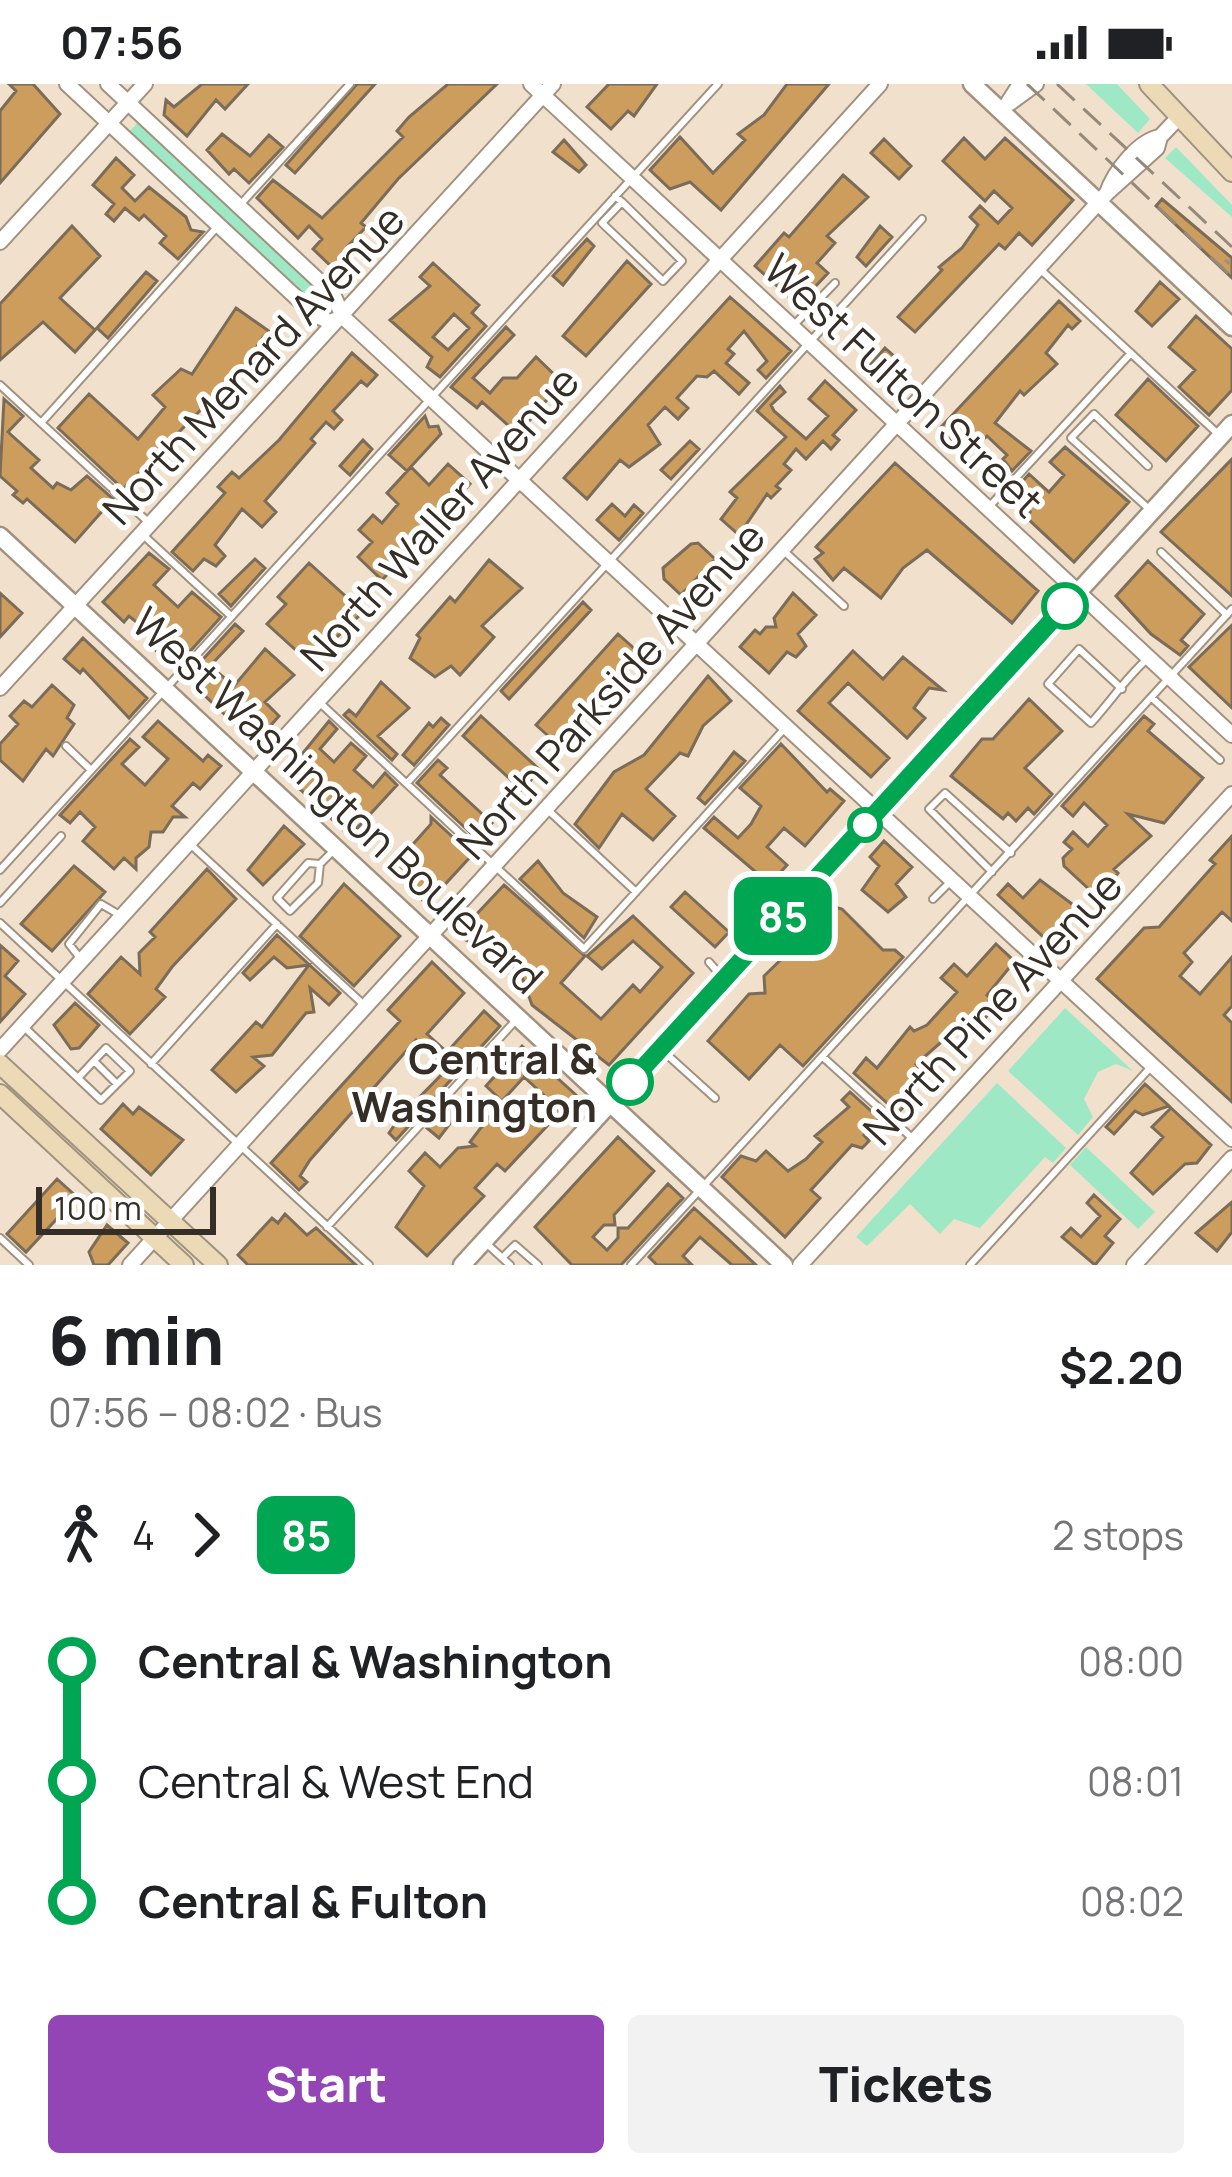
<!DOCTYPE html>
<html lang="en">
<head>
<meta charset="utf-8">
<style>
	body { margin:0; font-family:Manrope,sans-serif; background:#f2f2f2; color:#202124; height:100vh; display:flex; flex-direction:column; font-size:45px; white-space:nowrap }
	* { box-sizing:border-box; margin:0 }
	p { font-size:39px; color:#757577 }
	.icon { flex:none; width:66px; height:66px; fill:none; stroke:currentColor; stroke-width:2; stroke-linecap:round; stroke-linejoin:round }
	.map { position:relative; height:1181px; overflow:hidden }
	.details { display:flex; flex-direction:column; background:#fff; flex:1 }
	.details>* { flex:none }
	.badge { padding:0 24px; border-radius:18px; font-size:42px; line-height:78px }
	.scale { position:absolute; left:36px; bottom:30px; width:180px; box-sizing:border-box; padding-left:12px; border:6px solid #342e26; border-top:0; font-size:33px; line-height:42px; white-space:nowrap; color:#342e26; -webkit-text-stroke:9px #fff; paint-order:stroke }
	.map>.badge { position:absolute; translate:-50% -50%; box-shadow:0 0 0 6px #fff }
	.legs { display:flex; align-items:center; gap:18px; height:132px; padding:0 48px; font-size:39px }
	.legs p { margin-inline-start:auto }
	.overview { display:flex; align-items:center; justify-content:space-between; height:204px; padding:0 48px }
	h1 { font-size:66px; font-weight:800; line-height:90px }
	.action { display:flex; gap:24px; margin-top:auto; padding:24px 48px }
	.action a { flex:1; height:138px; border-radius:12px; background:#9345b6; color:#fff; font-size:48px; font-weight:800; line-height:138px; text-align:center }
	.action a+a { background:#f2f2f2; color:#202124 }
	ul { padding:0 48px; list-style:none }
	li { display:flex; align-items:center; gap:42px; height:120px; font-size:45px }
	li i { display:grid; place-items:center; width:18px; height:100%; margin:0 15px; background:currentColor }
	li i::after { content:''; width:30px; height:30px; margin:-15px; border:9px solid; border-radius:50%; background:#fff }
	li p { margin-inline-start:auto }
	li:first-child i { background:linear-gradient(#0000 50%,currentColor 0) }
	li:last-child i { background:linear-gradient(currentColor 50%,#0000 0) }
	.status { display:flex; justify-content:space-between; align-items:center; height:84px; padding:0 60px; background:#fff; direction:ltr }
	.status svg { height:33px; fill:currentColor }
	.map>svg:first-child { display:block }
</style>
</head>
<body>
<div class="status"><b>07:56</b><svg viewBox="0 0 49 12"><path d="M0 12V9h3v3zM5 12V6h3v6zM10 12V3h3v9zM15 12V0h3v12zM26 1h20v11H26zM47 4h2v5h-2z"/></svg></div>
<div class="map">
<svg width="1232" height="1181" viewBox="0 0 1232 1181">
	<rect width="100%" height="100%" fill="#f1e1cc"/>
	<path fill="#9ee8c5" d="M1086 0H1117L1150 35 1138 49Z
		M140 36 329 212 318 224 129 48Z
		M1176 63 1232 121V133L1165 74Z
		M1065 924 1133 987 1116 980 1098 988 1084 1015 1093 1033 1078 1051 1008 987Z
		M997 999 1066 1064 1053 1079 1045 1073 980 1144 954 1135 940 1150 910 1120 867 1162 856 1153Z
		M1086 1063 1155 1128 1138 1145 1070 1081Z"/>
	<path fill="#cc9d5c" stroke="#7a6c59" stroke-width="3" fill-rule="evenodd" d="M9 0H33L60 30 0 99V27L16 7Z
		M202 0H248L225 25 216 16 187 52 164 31 166 16 174 23Z
		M357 0H375L295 89 286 81Z
		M448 0H497L398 95 361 139 366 143 347 163 337 188 313 165 322 155 309 142 298 154 257 114 273 96 322 134 403 53 397 47 409 33Z
		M609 0H657L634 32 628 27 611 45 587 23Z
		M787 0H829L721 126 690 98 670 105 650 86 680 53 713 89 745 56 738 50 764 31Z
		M222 50 250 72 269 51 283 63 249 99 234 85 229 90 207 66Z
		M964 54 985 75 1005 54 1073 116 1032 161 1019 149 1005 165 999 160 915 248 898 233 942 186 939 183 962 164 978 141 970 133 980 122 998 139 1012 124 994 107 985 117 943 77Z
		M884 55 911 82 899 95 871 69Z
		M564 56 586 81 579 88 553 68Z
		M116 74 134 91 122 104 135 117 149 103 186 133 191 146 203 148 178 175 160 159 166 152 144 131 139 136 125 124 114 137 106 130 114 120 93 101Z
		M843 91 868 113 827 152 835 159 817 179 828 189 798 221 755 182 784 149 789 153Z
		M1162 115 1232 174V194L1156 122Z
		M72 142 100 172 60 214 95 246 75 268 43 238 0 276V220Z
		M880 142 892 153 866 182 857 173Z
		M587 155 594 162 563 201 553 192Z
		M627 177 651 200 586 272 563 252Z
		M433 179 479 221 472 229 486 242 440 293 427 283 432 273 390 236 430 202 420 193ZM454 230 469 244 448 266 433 253Z
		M146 188 157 197 108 254 97 244Z
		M1160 198 1179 215 1152 242 1136 227Z
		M730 213 791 267 766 294 758 286 767 277 744 247 728 265 734 270 726 279 749 299 739 310 714 287 707 293 697 292 677 314 688 324 678 335 665 323 648 341 660 360 629 383 620 376 587 415 564 394Z
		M1059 217 1080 237 1072 245 1068 241 1046 269 1057 280 1024 311 1020 307 995 339 1031 367 1012 387 1003 375 1007 371 987 352 968 370 941 350V343Z
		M236 224 273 250 264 252 242 284 123 405 58 344 89 310 138 355 165 323 153 311 181 285 192 290Z
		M1196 232 1232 265V306L1209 331 1179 303 1195 286 1169 263Z
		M506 243 514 251 473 294 490 309 503 294H517L536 273 562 298 518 350 482 318 477 324 451 303Z
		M885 264 904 281 885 303 867 285Z
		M352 269 377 291 367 302 361 297 333 327 342 336 334 345 326 338 311 355 315 359 265 417 276 428 262 443 242 425 215 461 225 472 216 482 204 475 193 487 172 468 225 409 218 403 232 388 239 394 279 356Z
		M1148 295 1198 342 1166 377 1116 331Z
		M825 297 856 326 833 351 839 356 831 365 823 357 806 375 796 365 784 380 791 386 776 402 780 405 771 414 767 410 739 451 721 435 737 414 730 408 786 353 757 327 780 302 785 308 771 321 774 327 806 355 828 332 809 315Z
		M4 315 23 332 8 348 39 376 31 384 53 404 57 399 71 406 87 392 113 415 75 458 27 415 23 419 13 411 17 407 0 392Z
		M425 332 429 343 438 342 441 350 407 387 389 371Z
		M363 356 372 365 350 391 340 382Z
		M690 357 699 365 671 395 661 386Z
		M1065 363 1129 418 1074 478 1026 433 1030 428 1011 410 1029 390 1049 408 1064 391 1050 378Z
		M1232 375V512L1161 448Z
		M895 379 1038 507 1012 539 927 466 903 484 881 514 844 484 833 496 815 475 823 469 816 463Z
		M448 380 470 400 429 448 425 444 408 463 417 470 403 486 397 480 382 496 358 473 372 458 359 446 373 431 382 439 398 420 387 409 411 383 429 401Z
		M612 420 625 432 634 421 643 429 619 456 597 436Z
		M691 460 698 459 715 475 681 511 664 495 663 484Z
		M149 469 169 485 154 501 178 523 192 508 221 533 175 584 147 558 151 553 145 545 129 532 124 538 103 518Z
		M255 475 265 484 231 522 219 510Z
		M489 476 522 504 482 542 494 553 460 591 451 582 435 593 410 574 420 554 417 551 450 513 455 518Z
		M1148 477 1204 530 1181 556 1188 562 1180 571 1151 550 1116 512Z
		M309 479 363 528 310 579 267 540 286 520 278 513Z
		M0 509 22 529 0 553Z
		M793 509 816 531 798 550 806 562 796 573 787 568 769 589 740 563 755 546 760 550 766 543H776L774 534Z
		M583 518 591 526 509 615 501 607Z
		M235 540 243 547 210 582 234 602 265 565 294 591 265 618 279 632 255 659 186 594Z
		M1232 541V624L1189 583Z
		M618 550 637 567 636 572 555 658 536 641Z
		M83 554 147 614 129 634 83 585 80 589 64 575Z
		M853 567 883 595 903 573 943 606 929 604 922 613 914 624 925 634 907 654 848 599 829 619 889 674 871 693 798 627Z
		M708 592 731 617 703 642 688 672 680 669 646 705 675 732 653 756 622 730 599 764 575 740 614 688 644 671Z
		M381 598 409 624 378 652 397 670 392 676 344 631 349 626 356 632Z
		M52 601 74 621 67 634 74 640 53 672 46 665 23 697 0 676V660L18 640 10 632 24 617 32 623Z
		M1029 615 1062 647 1025 684 1052 710 1034 730 1028 724 1016 737 1008 729 1003 735 951 692 982 655H993Z
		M481 632 540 686 522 706 463 652Z
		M1144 632 1154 640 1148 647 1203 694 1164 739 1128 730 1151 752 1114 785 1118 789 1110 799 1106 795 1093 809 1064 782 1063 774 1072 765 1064 758 1073 748 1088 762 1107 741 1084 719 1073 732 1062 722Z
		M441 634 449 641 414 681 403 671 429 639 433 643Z
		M158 637 203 677 208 671 221 682 200 705 193 699 172 722 185 733H173L163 748H151L149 763 136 774V785L124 774 114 785 83 757 95 743 80 728 70 739 60 731 130 655 139 663 122 680 145 701 168 675 143 653Z
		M329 637 337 645 320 665 334 678 351 659 366 672 354 686 373 703 385 689 397 701 350 752 285 691Z
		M781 660 827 708 830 705 844 717 805 762 784 744 767 763 787 781 770 800 704 744 714 733 738 754 751 740 761 722 740 704Z
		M734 668 745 677 705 720 698 714Z
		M438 676 447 684 440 691 492 739 477 755 417 699Z
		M431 733 472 771 426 821 416 806 389 787 431 740Z
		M284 742 304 760 263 801 248 786Z
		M1232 752V837L1222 828 1184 869 1192 878 1180 892 1200 910 1232 873V922L1224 931 1232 939V1018L1097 895 1144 844 1159 843 1215 780 1210 776Z
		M884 757 912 783 896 800 906 813 888 828 862 806 879 782 870 773Z
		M538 777 563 809 597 833 584 854 520 795Z
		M74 782 105 808 52 867 21 840Z
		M207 785 236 815 172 883 156 905 165 913 130 950 88 910 121 873 140 890 139 869 155 853 150 848Z
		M1040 796 1076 823 1056 844 1062 850 1052 861 998 811 1008 800 1023 814Z
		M344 800 400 852 354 902 300 852Z
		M504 801 585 872 561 899 601 935 633 901 640 908 662 883 633 857 602 885 587 872 633 832 693 889 609 981 532 921 520 887 457 851Z
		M685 808 729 848 715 863 671 823Z
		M831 822 842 825 883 866H895L903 873 803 982 780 961 749 995 708 957 749 910 765 909 764 892 794 863 808 861V848Z
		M277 851 340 909 329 921 310 904 314 928 306 929 272 971 253 973 264 982 236 1008 212 986 256 938 262 943 309 881 287 884 274 873 250 896 243 889Z
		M996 860 1023 885 1009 884 987 911 998 921 985 934 977 927 916 980 922 986 902 1007 911 1015 898 1029 854 989 866 974 877 984 910 943 914 947 927 941 957 908 941 894 954 880 967 892Z
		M0 861 18 877 5 892 25 910 0 938Z
		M432 878 464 909 427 950 447 968 484 927 500 942 396 1056 389 1049 400 1033 447 985 416 956 310 1076 300 1092 307 1098 299 1106 271 1079 400 937 388 926Z
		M75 919 99 941 79 964 71 965 54 941Z
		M522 962 576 1011 505 1087 497 1080 475 1104 484 1112 427 1172 396 1143 424 1102 409 1087 425 1069 440 1083 458 1064 475 1062 470 1058 499 1020 521 1040 546 1013 524 993 502 1017 486 1002Z
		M1145 1000 1169 1022 1143 1031 1135 1027 1114 1050 1106 1043Z
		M850 1008 879 1034 864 1051 869 1057 862 1064 852 1061 811 1106 820 1114 785 1153 722 1093 741 1072 756 1077 766 1067 788 1087 806 1075 822 1058 815 1052 849 1023 842 1016Z
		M455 1014 464 1021 439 1054 427 1044Z
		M123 1020 133 1030 139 1023 183 1056 151 1091 101 1045Z
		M1171 1024 1211 1061 1197 1079 1185 1080 1153 1110 1131 1089 1163 1053 1152 1043Z
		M618 1053 654 1087 614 1131 615 1141H604L593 1153 607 1166 618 1154V1144H628L668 1100 683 1114 621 1181H572L535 1143Z
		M57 1095 77 1113 26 1168 7 1150Z
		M1094 1111 1120 1135 1105 1152 1113 1159 1095 1181 1062 1153 1071 1144 1081 1153 1100 1132 1087 1119Z
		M1232 1118V1148L1217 1167 1196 1149Z
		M694 1124 726 1153 756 1181H732L700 1153 683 1172 692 1181H657L649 1173Z
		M285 1130 307 1151 316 1144 356 1181H248L238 1171 272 1134 278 1139Z
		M107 1141 128 1159 108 1181H94L89 1168Z"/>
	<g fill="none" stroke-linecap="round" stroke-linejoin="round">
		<defs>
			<path id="service" d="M615 112 622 118 682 177 663 197 602 139 622 118
				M239 122 350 0
				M1042 187 1217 349
				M792 243 835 199
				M0 301 147 437
				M41 339 218 142
				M1148 382 1094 330 1071 354 1149 425
				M988 424 1131 269
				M142 450 231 532
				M785 468 844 522
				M1161 468 1227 531
				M1122 605 1079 565 1048 600 1091 639C1110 618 1126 594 1147 575
				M1152 614 1220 676
				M319 618 584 865 786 643
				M66 662 91 686
				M407 699 922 135
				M549 727 636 808
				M189 759 363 920
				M320 780 318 799 290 827 277 814 308 779 320 780 332 768
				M0 786 718 0
				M992 788 929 725 945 709 1011 769
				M933 815 950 798
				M0 819 61 752
				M0 839 369 1181
				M80 874 69 860 101 820 118 830
				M709 878 722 893
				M23 942 101 1016 130 987 106 964 78 994
				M663 967 715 1014
				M824 974 912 1054
				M94 977 117 1000
				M151 980 277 840
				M327 1143 516 936
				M0 1154 29 1181
				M486 1159 510 1181
				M502 1174 515 1161 538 1181
				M631 1181 1232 525
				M970 1181 1150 984"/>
			<path id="minor" d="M67 0 315 231 330 238 340 234
				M108 0 333 210 343 233
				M531 0 1232 651
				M1010 19 1036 0
				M1002 28 1020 0
				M1107 109C1114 88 1138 57 1160 53
				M0 158 145 0
				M343 233 1232 1055
				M0 604 553 0
				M0 966 880 0
				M130 1181 1107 109 1157 64 1160 53 1180 32
				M800 1181 1232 710
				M1134 1181 1232 1074"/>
			<path id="tertiary" d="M972 0 1232 243
				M0 452 784 1181
				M462 1181 1232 340"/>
			<path id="secondary" d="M1149 0 1232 88
				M0 980 218 1181
				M0 1010 184 1181"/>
		</defs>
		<use href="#service" stroke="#a1927f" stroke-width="10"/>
		<use href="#minor" stroke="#a1927f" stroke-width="18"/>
		<use href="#tertiary" stroke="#a1927f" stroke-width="21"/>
		<use href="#secondary" stroke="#a1927f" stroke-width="22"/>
		<path stroke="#9b9081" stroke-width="3" stroke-dasharray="6 9" stroke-linecap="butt" d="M1225 176 1232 182"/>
		<use href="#service" stroke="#fff" stroke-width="6"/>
		<use href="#minor" stroke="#fff" stroke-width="14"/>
		<use href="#tertiary" stroke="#fff" stroke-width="16"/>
		<use href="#secondary" stroke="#ecdab6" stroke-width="18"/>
		<path stroke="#94897a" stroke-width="3" stroke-dasharray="24 12" stroke-linecap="butt" d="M1027 0 1232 193
			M1057 0 1232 163"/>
	</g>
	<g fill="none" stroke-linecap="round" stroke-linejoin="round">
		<defs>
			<path id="line-1" d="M630 998 1065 522"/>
		</defs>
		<use href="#line-1" stroke="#fff" stroke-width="27"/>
		<use href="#line-1" stroke="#00a651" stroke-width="18"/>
	</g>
	<g fill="#fff" stroke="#00a651" stroke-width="6">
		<circle cx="1065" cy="522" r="21"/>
		<circle cx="865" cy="741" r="15"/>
		<circle cx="630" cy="998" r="21"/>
	</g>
	<g text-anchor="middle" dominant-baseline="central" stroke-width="10" stroke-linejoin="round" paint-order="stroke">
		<g font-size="42" fill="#342e26" stroke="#fff">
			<text transform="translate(253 280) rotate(-47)">North Menard Avenue</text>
			<text transform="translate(904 301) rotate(43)">West Fulton Street</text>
			<text transform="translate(439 434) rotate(-48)">North Waller Avenue</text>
			<text transform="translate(610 606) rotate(-48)">North Parkside Avenue</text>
			<text transform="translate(338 716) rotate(43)">West Washington Boulevard</text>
			<text transform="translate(992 923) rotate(-47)">North Pine Avenue</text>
		</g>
		<g font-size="42" font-weight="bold" fill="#342e26" stroke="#fff" text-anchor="end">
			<text x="597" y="974">Central &amp;<tspan x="597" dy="48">Washington</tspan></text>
		</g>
	</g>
</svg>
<div class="scale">100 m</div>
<b class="badge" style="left:783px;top:832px;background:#00a651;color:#fff">85</b>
</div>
<section class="details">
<div class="overview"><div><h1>6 min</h1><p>07:56 – 08:02 · Bus</p></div><b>$2.20</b></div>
<div class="legs"><svg class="icon" aria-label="walk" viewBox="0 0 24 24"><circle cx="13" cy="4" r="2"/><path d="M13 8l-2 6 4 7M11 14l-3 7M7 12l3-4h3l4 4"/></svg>4<svg class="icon" aria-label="forward" viewBox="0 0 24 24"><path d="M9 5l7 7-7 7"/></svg><b class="badge" style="background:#00a651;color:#fff">85</b><p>2 stops</p></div>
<ul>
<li><i style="color:#00a651"></i><b>Central &amp; Washington</b><p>08:00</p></li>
<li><i style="color:#00a651"></i><span>Central &amp; West End</span><p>08:01</p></li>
<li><i style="color:#00a651"></i><b>Central &amp; Fulton</b><p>08:02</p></li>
</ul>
<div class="action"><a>Start</a><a>Tickets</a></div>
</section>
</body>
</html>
